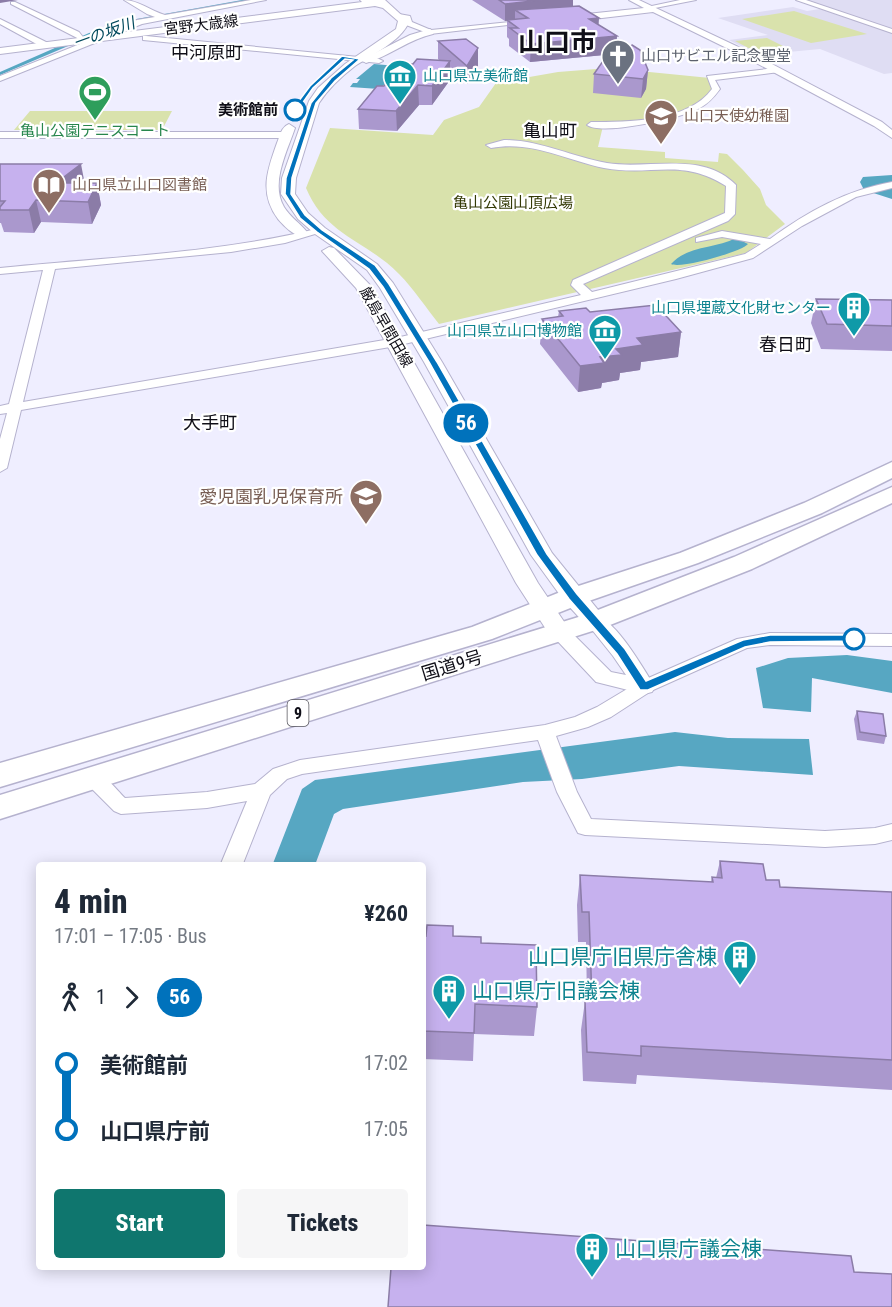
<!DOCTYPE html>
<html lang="en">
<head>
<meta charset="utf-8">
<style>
	body { margin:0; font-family:"Roboto Condensed","Noto Sans JP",sans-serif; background:#f6f6f7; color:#1f2937; height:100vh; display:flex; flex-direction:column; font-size:22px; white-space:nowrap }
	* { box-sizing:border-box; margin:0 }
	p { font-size:20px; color:#747a83 }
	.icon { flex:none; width:33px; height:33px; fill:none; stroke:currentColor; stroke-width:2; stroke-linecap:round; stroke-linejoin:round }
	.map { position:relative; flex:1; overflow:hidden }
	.details { position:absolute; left:36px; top:862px; width:390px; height:408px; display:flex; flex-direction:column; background:#fff; border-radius:6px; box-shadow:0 3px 15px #0003 }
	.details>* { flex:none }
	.badge { padding:0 12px; border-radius:20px; font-size:21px; line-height:39px }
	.map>.badge { position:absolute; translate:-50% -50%; box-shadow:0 0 0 3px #fff }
	.legs { display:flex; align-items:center; gap:9px; height:66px; padding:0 18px; font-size:20px }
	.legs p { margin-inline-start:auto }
	.overview { display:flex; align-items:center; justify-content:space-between; height:102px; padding:0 18px }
	h1 { font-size:33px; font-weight:800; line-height:45px }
	.primary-button { display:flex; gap:12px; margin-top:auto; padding:12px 18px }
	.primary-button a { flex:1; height:69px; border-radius:6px; background:#0f766e; color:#fff; font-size:24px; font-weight:800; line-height:69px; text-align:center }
	.primary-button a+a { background:#f6f6f7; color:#1f2937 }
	ul { padding:0 18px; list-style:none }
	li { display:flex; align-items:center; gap:21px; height:66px; font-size:22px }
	li i { display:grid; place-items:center; width:9px; height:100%; margin:0 8px; background:currentColor }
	li i::after { content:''; width:15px; height:15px; margin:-8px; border:4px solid; border-radius:50%; background:#fff }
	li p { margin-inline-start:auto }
	li:first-child i { background:linear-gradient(#0000 50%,currentColor 0) }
	li:last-child i { background:linear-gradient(currentColor 50%,#0000 0) }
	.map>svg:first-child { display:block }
</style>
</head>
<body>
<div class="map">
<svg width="892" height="1307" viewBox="0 0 892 1307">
	<rect width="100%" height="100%" fill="#efeeff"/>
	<path fill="#dfddf3" d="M803 0H892V30Z
		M793 7 807 11 820 9 892 33V73L884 74 820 49 758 55 729 40 768 35 718 18Z"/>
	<path fill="#d9e2ac" d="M794 11 867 34 811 43 742 19Z
		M767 38 789 49 756 52 735 41Z
		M609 68 710 78 716 89 702 104 660 119 603 126 598 147 665 152V158L718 162 719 153 727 154 743 170 760 189 766 205 785 224 746 253 439 324C426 308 414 289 399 274 366 240 326 236 306 188L330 128 433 135 444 120 479 107 496 83 558 72Z
		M30 111H172L162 130H14Z"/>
	<path fill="#57a7c2" d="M242 0H252L132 22 101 32 0 75V72L89 33 131 20Z
		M374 64 397 66 403 70 379 89 350 87 353 83H357L360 79H356Z
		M736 238 748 244C741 252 681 269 671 264 688 245 715 249 736 238Z
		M847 655 892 661V693L812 678 811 712 763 708 756 668 788 658Z
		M675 732 728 738 809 739 813 775 679 766 582 779 523 782 343 809 334 814 315 865 272 866 302 789 315 780Z"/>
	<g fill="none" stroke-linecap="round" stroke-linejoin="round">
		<path fill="#57a7c2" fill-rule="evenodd" d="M892 175V199L864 190 860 182 863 177Z"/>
		<defs>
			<path id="minor" d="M124 0C138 0 151 11 165 15L251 0H266L142 24 0 81V76L85 42 11 4V2H15L79 32 86 41 137 20 155 17 147 14Z
				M680 0H696L650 9 647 7Z
				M796 0H806L892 29V33Z
				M399 14 410 16 412 22 431 30 529 20 533 22 430 34 406 25 404 19 395 16Z
				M0 19 48 43 49 45 42 47 0 24Z
				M146 36 379 59 383 61 379 63 143 40V36Z
				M776 68 780 70 779 72 715 80 720 89C714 97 709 103 700 108 683 118 602 136 587 125L591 122C628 122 688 122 712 89L707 76Z
				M0 132H286L291 135 286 138H0Z
				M504 140C540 140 572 157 607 163 649 170 702 150 736 185L735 214 728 221 583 284 592 292 745 254 761 244 722 237 696 242V238L722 231 770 239C807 212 846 190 892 182V188L856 197 802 226 753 258 676 279 396 346 21 410 7 468 0 472V439L7 413 0 414V406L9 404 43 270 0 274V268C107 257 216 254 320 228L325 231 285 243 231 252 55 269 23 402 396 338 581 295 571 285 573 280 725 213 726 186C680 157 651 177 604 168 566 160 531 140 491 148L486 145Z
				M770 633 892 634V646L770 645 747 648 651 691 611 717 588 727 556 736 577 792 591 819 825 831 875 828 892 824V840L875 844 825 847 585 835 578 833 557 792 538 740 302 774 287 779 270 795 242 866H220L247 801 207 808 121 814 114 811 81 778 84 773C101 768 114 787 125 798L207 792 255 784 273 769 300 760 545 725 575 717 597 707 637 683 737 639Z"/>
			<path id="tertiary" d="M629 0H639L751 53 882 122 892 130V138L874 126 745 57 653 12 568 22 564 19 568 16 644 8Z
				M430 29 434 32 433 34C409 39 390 56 366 63L361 60 410 35Z
				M595 615C616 620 643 668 655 687L652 692 644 694 596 682 549 632 552 627 559 625 566 627 611 672 626 675 613 656 585 621 588 616Z"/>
			<path id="secondary" d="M360 0H385L409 22C400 42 373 54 355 66 342 76 328 89 319 103L296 178 295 194 308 213 325 228 377 264 393 283 442 362 552 553 607 621 603 626 595 628 587 626 565 602 531 555 424 362 380 288 367 270 315 234 298 219 281 194 282 178 309 101 318 88 345 64 396 29 398 21 383 8 375 6 0 54V48L362 2Z
				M289 124 295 128C287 152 270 183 284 207 290 217 300 223 307 232L300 236C292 234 284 226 278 219 259 193 267 171 277 143 280 136 281 127 289 124Z
				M329 247 334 248 371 286 538 583 571 632 567 637 559 640 551 637 516 583 356 288 322 251Z"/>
			<path id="trunk" d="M892 462V478L822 513 698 563 583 603 492 639 0 787V763L472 627 563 591 680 553 804 503Z
				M892 487V503L752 569 605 627 0 819V795L585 615 734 557Z"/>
		</defs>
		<use href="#minor" stroke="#b5b2ce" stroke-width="2"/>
		<use href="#tertiary" stroke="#b5b2ce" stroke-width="2"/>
		<use href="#secondary" stroke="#b5b2ce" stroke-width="2"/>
		<use href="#trunk" stroke="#b5b2ce" stroke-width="3"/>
		<use href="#minor" fill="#fff" fill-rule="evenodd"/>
		<use href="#tertiary" fill="#fff" fill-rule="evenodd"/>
		<use href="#secondary" fill="#fff" fill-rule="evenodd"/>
		<use href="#trunk" fill="#fff" fill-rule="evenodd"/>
	</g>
	<path fill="#aa98cd" d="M472 0H573V6L599 25 617 36 615 54 530 62 509 46V39L507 37V20L505 21Z
		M438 41 478 66 467 84 450 70V80L432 105H419L397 131 359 129 358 109 384 86 402 68 413 64 440 61 438 59Z
		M648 70 646 89 641 98 593 93 594 74Z
		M0 164 85 183H97L101 205 92 224 41 222 34 233 4 232 1 223H0Z
		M816 299 892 300V351L821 349 811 323Z
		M559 311 590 312 681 332 678 357 641 362 640 370 620 373 619 380 602 383 601 388 578 392 540 344 542 319 558 317Z
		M857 711 886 736 884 744 857 740 854 719Z
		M720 861 766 880 780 887 892 892V1090L637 1075 636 1084 583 1081 581 1030 585 1001H587L586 942H578L577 905 580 875 711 882 712 877 716 878Z
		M423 935 453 936 481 943 537 1007 534 1036 474 1034 473 1061 423 1059Z"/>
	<path fill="#8b7ca7" d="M0 0H18L0 3Z
		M542 0H573V10H515V20L505 21V4Z
		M599 18 598 35 589 19Z
		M617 36 615 54 530 62 531 44Z
		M478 48V66L467 84V66Z
		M450 61V80L432 105V86Z
		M648 70 646 89 641 98 643 79Z
		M418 85 419 105 397 131 396 111Z
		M81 164 85 185 56 183Z
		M97 183 101 205 92 224 88 202Z
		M36 200 41 222 34 233 29 210Z
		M681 332 678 357 641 362 640 370 620 373 619 380 602 383 601 388 578 392 580 366 600 357 637 338Z"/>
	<path fill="#c6b1ee" stroke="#8b7ca7" stroke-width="1.5" d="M499 0H541L505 4Z
		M579 6 599 18 589 19 617 36 531 44 510 28H518L507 20 528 18 515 10Z
		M466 39 478 48 467 66 438 41Z
		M632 45 640 50 648 70 643 79 594 74 603 61Z
		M417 59 450 61 432 86 418 85 396 111 358 109 377 86H384L399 68H402L406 64H413Z
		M0 164H81L56 183H97L88 202 36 200 29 210H0V207L5 201H0Z
		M816 299 892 300V326L827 324Z
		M656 305 681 332 637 338 643 345 616 349 622 355 600 357 604 363 580 366 542 319 563 316 559 311 586 308 590 312Z
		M857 711 883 714 886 736 860 732Z
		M720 861 763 864 766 880H779L780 887 892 892V1060L641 1046V1056L587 1052 585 1001H592L589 912H582L580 875 713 882 712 877 722 878Z
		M427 925 453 926V936L481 937V943L536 945 537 1007 475 1004 474 1033 423 1031V935L426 936Z
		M423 1225 851 1256 854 1272 892 1274V1307H388L391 1268H423Z"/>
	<path fill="#0072bc" stroke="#fff" stroke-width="1.5" d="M342 56 360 59 335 81 316 103 292 178 291 194 305 215 322 230 375 265 389 284 437 362 547 554 577 594 625 649 646 681 743 640 770 635H854L858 636V641L770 642 745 647 648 690H640L617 654 569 599 537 555 429 362 383 287 369 269 317 232 300 218 285 194 286 178 311 103 331 78 353 60 345 59 313 88 297 111 292 110 310 86Z"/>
	<defs>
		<symbol id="church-pin" viewBox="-11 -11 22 30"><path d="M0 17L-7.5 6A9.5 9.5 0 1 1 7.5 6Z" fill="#6b7280" stroke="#fff"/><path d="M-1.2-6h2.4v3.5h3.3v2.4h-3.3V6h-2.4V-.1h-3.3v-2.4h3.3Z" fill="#fff"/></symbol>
		<symbol id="museum-pin" viewBox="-11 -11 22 30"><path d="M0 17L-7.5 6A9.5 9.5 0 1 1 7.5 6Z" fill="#0f9aa8" stroke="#fff"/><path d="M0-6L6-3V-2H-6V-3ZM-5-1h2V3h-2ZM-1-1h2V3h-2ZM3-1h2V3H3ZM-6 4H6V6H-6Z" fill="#fff"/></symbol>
		<symbol id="stadium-pin" viewBox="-11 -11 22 30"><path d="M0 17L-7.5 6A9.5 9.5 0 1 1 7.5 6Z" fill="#2e9e5b" stroke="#fff"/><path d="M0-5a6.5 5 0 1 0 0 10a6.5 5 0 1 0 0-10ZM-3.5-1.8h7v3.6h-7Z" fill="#fff"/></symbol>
		<symbol id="school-pin" viewBox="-11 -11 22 30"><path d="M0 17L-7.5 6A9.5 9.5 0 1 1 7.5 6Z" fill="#8d6e63" stroke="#fff"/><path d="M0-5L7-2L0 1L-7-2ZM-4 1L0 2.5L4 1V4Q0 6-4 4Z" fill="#fff"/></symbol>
		<symbol id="library-pin" viewBox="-11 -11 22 30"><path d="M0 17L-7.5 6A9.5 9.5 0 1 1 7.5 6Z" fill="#8d6e63" stroke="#fff"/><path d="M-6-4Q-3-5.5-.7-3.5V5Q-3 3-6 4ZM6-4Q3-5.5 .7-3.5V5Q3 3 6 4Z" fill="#fff"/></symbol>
		<symbol id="building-pin" viewBox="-11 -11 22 30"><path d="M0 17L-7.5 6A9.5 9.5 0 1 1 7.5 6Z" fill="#0f9aa8" stroke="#fff"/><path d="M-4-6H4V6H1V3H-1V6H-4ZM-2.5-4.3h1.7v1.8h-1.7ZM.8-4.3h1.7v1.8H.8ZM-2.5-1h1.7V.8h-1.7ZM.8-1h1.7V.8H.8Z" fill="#fff"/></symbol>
	</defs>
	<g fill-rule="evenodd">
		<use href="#church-pin" x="599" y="37" width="38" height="52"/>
		<use href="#museum-pin" x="381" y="57" width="38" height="52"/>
		<use href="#stadium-pin" x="76" y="73" width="38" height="52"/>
		<use href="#school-pin" x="642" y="97" width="38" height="52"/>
		<use href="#library-pin" x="30" y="166" width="38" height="52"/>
		<use href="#building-pin" x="835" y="289" width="38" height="52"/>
		<use href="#museum-pin" x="586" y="312" width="38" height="52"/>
		<use href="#school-pin" x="347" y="477" width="38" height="52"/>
		<use href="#building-pin" x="721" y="938" width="38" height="52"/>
		<use href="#building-pin" x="430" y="972" width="38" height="52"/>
		<use href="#building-pin" x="573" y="1230" width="38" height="52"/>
	</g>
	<g fill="#fff" stroke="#0072bc" stroke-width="3">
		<circle cx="295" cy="110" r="10"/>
		<circle cx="854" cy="639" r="10"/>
	</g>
	<g text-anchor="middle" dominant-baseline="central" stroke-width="4.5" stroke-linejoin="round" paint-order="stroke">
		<g font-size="15" fill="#0f0e17" stroke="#fff">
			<text transform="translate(201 25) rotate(-7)">宮野大歳線</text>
			<text transform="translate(386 327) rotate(60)">厳島早間田線</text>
		</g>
		<g font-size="15" fill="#5b616d" stroke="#fff" text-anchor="start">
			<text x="641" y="56">山口サビエル記念聖堂</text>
		</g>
		<g font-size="15" fill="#0d838f" stroke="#fff" text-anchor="end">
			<text x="423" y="76" text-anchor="start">山口県立美術館</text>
			<text x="831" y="308">山口県埋蔵文化財センター</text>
			<text x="582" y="331">山口県立山口博物館</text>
		</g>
		<g font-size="15" font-weight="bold" fill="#0f0e17" stroke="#fff" text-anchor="end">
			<text x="278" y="110">美術館前</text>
		</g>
		<g font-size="15" fill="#785e54" stroke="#fff" text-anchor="start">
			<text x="684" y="116">山口天使幼稚園</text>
			<text x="72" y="185">山口県立山口図書館</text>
		</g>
		<g font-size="15" fill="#27864d" stroke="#fff">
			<text x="95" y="131">亀山公園テニスコート</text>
		</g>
		<g font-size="15" fill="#343a06" stroke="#fff">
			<text x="513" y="203">亀山公園山頂広場</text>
		</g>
		<g font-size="16" font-style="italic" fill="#00495c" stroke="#fff">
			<text transform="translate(104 33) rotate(-20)">一の坂川</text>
		</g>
		<rect fill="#fff" stroke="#57565d" stroke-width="1.5" x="287.5" y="700" width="21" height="26" rx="4.5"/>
		<g font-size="16" font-weight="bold" fill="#0f0e17">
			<text x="298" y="713">9</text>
		</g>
		<g font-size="18" fill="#0f0e17" stroke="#fff">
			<text x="207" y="52">中河原町</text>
			<text x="550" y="130">亀山町</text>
			<text x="786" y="344">春日町</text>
			<text x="210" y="422">大手町</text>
		</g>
		<g font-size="18" fill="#785e54" stroke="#fff" text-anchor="end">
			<text x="343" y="496">愛児園乳児保育所</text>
		</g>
		<g font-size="18" fill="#0f0e17" stroke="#fff">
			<text transform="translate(452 665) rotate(-17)">国道9号</text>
		</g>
		<g font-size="21" fill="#0d838f" stroke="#fff" text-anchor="start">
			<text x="717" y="957" text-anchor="end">山口県庁旧県庁舎棟</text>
			<text x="472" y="991">山口県庁旧議会棟</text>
			<text x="615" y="1249">山口県庁議会棟</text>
		</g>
		<g font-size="26" font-weight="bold" fill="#0f0e17" stroke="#fff">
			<text x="557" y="42">山口市</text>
		</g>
	</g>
</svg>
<b class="badge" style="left:466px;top:423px;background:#0072bc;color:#fff">56</b>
<section class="details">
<div class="overview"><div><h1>4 min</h1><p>17:01 – 17:05 · Bus</p></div><b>¥260</b></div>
<div class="legs"><svg class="icon" aria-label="walk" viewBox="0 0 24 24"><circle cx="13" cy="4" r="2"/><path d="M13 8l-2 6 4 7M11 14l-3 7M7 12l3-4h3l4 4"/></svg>1<svg class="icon" aria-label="forward" viewBox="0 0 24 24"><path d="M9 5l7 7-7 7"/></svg><b class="badge" style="background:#0072bc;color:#fff">56</b></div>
<ul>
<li><i style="color:#0072bc"></i><b>美術館前</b><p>17:02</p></li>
<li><i style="color:#0072bc"></i><b>山口県庁前</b><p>17:05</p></li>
</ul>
<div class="primary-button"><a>Start</a><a>Tickets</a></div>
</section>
</div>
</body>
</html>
